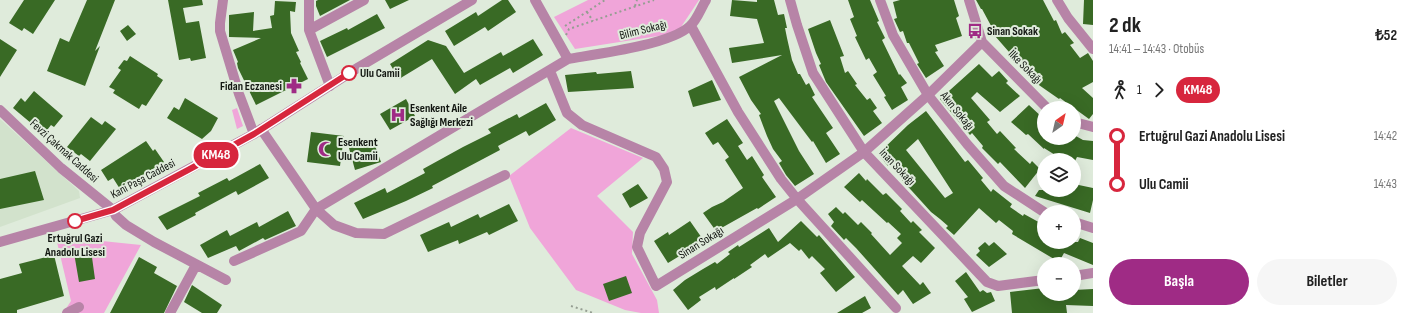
<!DOCTYPE html>
<html lang="tr">
<head>
<meta charset="utf-8">
<style>
	body { margin:0; font-family:"Sofia Sans Condensed",sans-serif; background:#f6f6f6; color:#222; height:100vh; display:flex; flex-direction:column; font-size:15px; white-space:nowrap }
	* { box-sizing:border-box; margin:0 }
	p { font-size:13px; color:#767676 }
	.icon { flex:none; width:22px; height:22px; fill:none; stroke:currentColor; stroke-width:2; stroke-linecap:round; stroke-linejoin:round }
	.map { position:relative; flex:1; overflow:hidden }
	.panel { display:flex; flex-direction:column; background:#fff; width:320px }
	.panel>* { flex:none }
	.badge { padding:0 8px; border-radius:13px; font-size:14px; line-height:26px }
	.needle { width:26px; rotate:34deg }
	.tools { position:absolute; left:1037px; top:101px; display:grid; gap:8px }
	.tools a { display:grid; place-items:center; width:44px; height:44px; border-radius:50%; background:#fff; box-shadow:0 4px 16px #0002; font-size:20px }
	.map>.badge { position:absolute; translate:-50% -50%; box-shadow:0 0 0 2px #fff }
	.legs { display:flex; align-items:center; gap:6px; height:44px; padding:0 16px; font-size:13px }
	.legs p { margin-inline-start:auto }
	.head { display:flex; align-items:center; justify-content:space-between; height:68px; padding:0 16px }
	h1 { font-size:22px; font-weight:700; line-height:30px }
	.primary-button { display:flex; gap:8px; margin-top:auto; padding:8px 16px }
	.primary-button a { flex:1; height:46px; border-radius:24px; background:#9f2b85; color:#fff; font-size:16px; font-weight:700; line-height:46px; text-align:center }
	.primary-button a+a { background:#f6f6f6; color:#222 }
	ul { padding:0 16px; list-style:none }
	li { display:flex; align-items:center; gap:14px; height:48px; font-size:15px }
	li i { display:grid; place-items:center; width:6px; height:100%; margin:0 5px; background:currentColor }
	li i::after { content:''; width:10px; height:10px; margin:-5px; border:3px solid; border-radius:50%; background:#fff }
	li p { margin-inline-start:auto }
	li:first-child i { background:linear-gradient(#0000 50%,currentColor 0) }
	li:last-child i { background:linear-gradient(currentColor 50%,#0000 0) }
	main { display:flex; flex:1; min-height:0 }
	.map>svg:first-child { display:block }
</style>
</head>
<body>
<main>
<div class="map">
<svg width="1093" height="313" viewBox="0 0 1093 313">
	<rect width="100%" height="100%" fill="#dfebdb"/>
	<path fill="#d2e2cc" d="M0 119 79 191 80 198 0 227Z"/>
	<path fill="#f0a5d9" d="M588 0H699L677 33 575 49 554 17Z
		M237 108 243 126 237 129 232 110Z
		M571 128 643 158 597 196 633 232 632 254 657 300 659 313H641L625 310 576 290 530 228 509 176Z
		M102 241 141 245 104 313H68L65 310 71 301 57 242Z"/>
	<path fill="#396a25" fill-rule="evenodd" d="M24 0H55L33 34 24 28 22 31 9 23Z
		M87 0H115L95 51 100 46 85 86 47 71 60 38 69 42Z
		M168 0H202L203 5 183 8 186 23 199 21 206 58 191 61 190 58 179 60Z
		M318 0H350L320 16 316 6V1Z
		M385 0H409L390 9Z
		M502 0H508L516 12 488 31 485 27 454 46 445 31 476 12 478 16Z
		M732 0 757 2V0H774L778 15 784 14 787 28H785L787 38 792 60 798 74H800L806 85 809 83 815 95 812 97 833 128 826 133 840 154 826 163 813 141 812 142 779 98 774 101 799 151 814 174 795 186 786 175 779 163 782 161 773 149 767 136 759 115 761 114 751 100 739 77 782 55 732 63 729 48 764 43 757 19 730 16Z
		M848 0H870L879 21 877 22 885 38 882 40 899 75 900 74 907 83 901 87 908 100 892 110 884 97 886 96 873 75 877 72 869 58 866 60 855 37 857 36 850 19 854 17Z
		M900 0H954L959 16 956 18 962 36 935 45 938 51 935 52 944 66 926 78 917 64 919 63 909 43H907L903 31 900 32 894 19 897 18 893 2Z
		M976 0H1043L1054 21 1056 20 1062 34 1065 32 1074 43 1070 45 1080 58 1088 53 1093 61V82L1082 88 1093 98V114L1089 119 1060 98 1059 99 1036 83 995 36 996 35 982 9H981Z
		M1084 0H1093V25L1083 24Z
		M275 1 296 2 295 12 290 11 291 33 299 51 296 52 301 62 300 63 308 79 256 105 238 68 237 63 238 62 233 50 261 38 229 37V15L254 12 253 31 272 28 270 16 274 15Z
		M377 14 385 28 327 57 320 41 347 28 348 30Z
		M830 20 844 56 840 57 845 73 848 71 857 84 855 85 867 100 870 98 877 108 873 111 882 123 864 136 826 82 819 65 821 64 816 53 808 29Z
		M128 25 136 34 127 41 120 31Z
		M0 39 17 50 0 77Z
		M533 39 543 55 513 73 510 68 480 85 476 79 455 94 432 59 399 79 390 64 428 40 446 46 464 73 501 52 503 56Z
		M130 56 158 74 157 76 163 80 146 106 142 104 139 109 113 93 115 90 109 87 121 70 118 68 124 60 127 61Z
		M979 64 992 77 999 71 1008 81 1006 83 1020 96 1000 112 977 92 971 98 990 120 987 122 997 134 1000 131 1016 148 1014 149 1030 164 1032 161 1040 169 1025 188 1000 162 998 164 982 148 983 146 972 133 970 135 940 99Z
		M631 71 634 88 568 92 565 75 596 72 597 74Z
		M712 80 721 100 693 107 688 91Z
		M34 91 63 116 54 127 51 125 44 134 13 108 21 98 25 102Z
		M185 98 218 118 211 131 202 139 167 118 174 107 179 110Z
		M406 99 415 116 390 130 380 114Z
		M546 103 556 120 529 136 526 131 498 146 500 150 432 186 433 188 406 201 363 219 354 203 385 188 387 193 425 173 423 169 463 147 491 133 488 129 517 114 519 118Z
		M1029 105 1044 119V138H1074V135L1083 140 1093 141V160L1077 157 1075 161 1062 155 1060 158 1044 148V149L1028 134 1026 135 1011 122Z
		M926 111 965 162 968 160 983 178 981 180 991 192 993 189 1012 204 1010 207 1023 216 1024 214 1044 225V242H1078L1080 238 1093 243V265L1064 253 1059 262 1012 234 1013 231 999 220 996 223 979 208 954 235 946 228 948 226 940 219 931 212 902 180 904 178 890 164 888 166 878 154 908 125ZM918 139 953 193 945 198 906 150Z
		M91 117 102 125 105 121 116 129 90 161 81 154 79 156 67 147Z
		M727 119 743 143 738 146 747 160 752 156 764 175 762 177 776 197 758 209 757 208 716 231 703 213 712 207 723 202 743 188 725 160 729 157 718 142 713 145 705 133Z
		M311 132 344 136 340 166 307 162Z
		M373 140 381 162 355 170 349 148Z
		M146 141 153 151 155 149 164 162 120 189 113 178 108 181 101 170Z
		M260 164 269 178 238 195 236 191 195 213 196 215 167 230 158 217 200 196 198 193 227 178 229 181Z
		M35 171 44 200 0 209V179Z
		M859 173 866 181 867 179 883 195 886 193 902 209 900 211 911 223 913 221 922 230 919 232 935 248 921 263 913 256 902 266 920 285 923 282 931 293 913 304 903 290 898 295 856 248 846 238 844 240 831 226 834 222 828 214 836 207 843 214 845 212 858 225 861 222 872 233 871 234 890 255 902 243 897 238 901 234 888 222 887 223 862 200 860 202 844 187Z
		M638 184 648 198 630 208 622 194Z
		M1074 184 1093 188V200L1090 213 1035 196 1039 190H1074Z
		M509 204 518 221 489 235 487 232 459 244 458 240 428 252 420 235 449 222 451 227 478 214 480 218Z
		M288 211 296 226 265 240 263 238 239 251 236 246 208 258 200 245 227 230 230 236 257 222 259 227Z
		M690 221 704 241 668 263 654 241 668 232 669 235Z
		M801 221 817 237 819 235 855 277 836 292 820 273 825 269 812 256 809 259 801 249 799 251 790 243 768 258 765 254 750 265 752 267 734 279V278L716 290 715 287 699 297 701 300 688 310 673 290 685 280 703 269 715 262 717 264 730 254 728 252 738 245 739 247 769 228 778 242Z
		M985 242 989 246 994 242 1007 254 989 267 976 255 980 251 978 248Z
		M91 250 95 279 79 282 74 253Z
		M54 255 64 296 17 310V313H0V279L22 273 19 264Z
		M139 257 157 267 154 273 177 286 164 313H110Z
		M966 272 980 292 983 290 987 293 991 292 995 301 972 312 964 299 968 297 955 281Z
		M626 276 632 293 609 301 603 284Z
		M192 285 222 305 217 313H202L184 302Z
		M1044 288V294H1074V290L1093 289V306L1066 305 1067 313H1012L1010 292Z
		M865 296 871 308 862 313H837Z"/>
	<g fill="none" stroke-linecap="round" stroke-linejoin="round">
		<path stroke="#959e92" stroke-width="2" stroke-dasharray="2 3" stroke-linecap="butt" d="M635 6 637 0
			M587 12 593 21
			M565 26 605 0
			M566 35 569 29 654 0
			M571 306 593 313"/>
		<path stroke="#b784a7" stroke-width="10" d="M309 0V30L330 86
			M790 0 797 25 813 73 864 152 987 282 998 286 1044 280
			M880 0 893 35 928 95 967 144 1004 186 1044 212
			M969 0 982 42 1047 108
			M1057 0 1068 18 1093 49
			M691 26 738 112 781 179 797 199 896 308
			M309 30 364 0
			M568 59C597 54 670 45 690 26 697 20 701 8 706 0
			M550 71 567 113 582 125 656 157 664 169 667 182 640 233 637 247 656 286 797 199 864 152 928 95 982 42
			M1074 122 1093 127
			M261 129 316 209 568 59 535 0
			M113 210 116 216 126 225 154 242 226 280
			M1074 222 1093 228
			M234 261 301 231 316 209 334 225 356 233 384 234 505 175
			M1074 276 1093 273
			M67 313 79 307
			M170 313 196 265"/>
		<path stroke="#b784a7" stroke-width="10" d="M223 0 220 23V31L239 94 254 134
			M0 110 61 168 113 210
			M0 242 113 210 254 134 359 67 472 0"/>
	</g>
	<g fill="none" stroke-linecap="round" stroke-linejoin="round">
		<defs>
			<path id="line-1" d="M75 221 113 210 188 170 254 134 349 73"/>
		</defs>
		<use href="#line-1" stroke="#fff" stroke-width="9"/>
		<use href="#line-1" stroke="#d7263d" stroke-width="6"/>
	</g>
	<defs>
		<symbol id="bus-bare" viewBox="-9 -9 18 18"><path d="M-5-6H5V4H4V6H2V4H-2V6H-4V4H-5ZM-3.5-4V0h7V-4ZM-3.5 1.2v1.5H-2V1.2ZM2 1.2v1.5H3.5V1.2Z" fill="#9f2b85" stroke="#dfebdb" stroke-width="2.5" paint-order="stroke"/></symbol>
		<symbol id="pharmacy-bare" viewBox="-9 -9 18 18"><path d="M-2-6h4v4h4v4h-4v4h-4v-4h-4v-4h4Z" fill="#9f2b85" stroke="#dfebdb" stroke-width="2.5" paint-order="stroke"/></symbol>
		<symbol id="hospital-bare" viewBox="-9 -9 18 18"><path d="M-5-5h3v3.5h4V-5h3V5h-3V1.5h-4V5h-3Z" fill="#9f2b85" stroke="#dfebdb" stroke-width="2.5" paint-order="stroke"/></symbol>
		<symbol id="mosque-bare" viewBox="-9 -9 18 18"><path d="M3.5-4.9A6 6 0 1 0 3.5 4.9A5 5 0 1 1 3.5-4.9Z" fill="#9f2b85" stroke="#dfebdb" stroke-width="2.5" paint-order="stroke"/></symbol>
	</defs>
	<g fill-rule="evenodd">
		<use href="#bus-bare" x="964" y="20" width="22" height="22"/>
		<use href="#pharmacy-bare" x="283" y="75" width="22" height="22"/>
		<use href="#hospital-bare" x="387" y="104" width="22" height="22"/>
		<use href="#mosque-bare" x="315" y="138" width="22" height="22"/>
	</g>
	<g fill="#fff" stroke="#d7263d" stroke-width="2">
		<circle cx="349" cy="73" r="7"/>
		<circle cx="75" cy="221" r="7"/>
	</g>
	<g text-anchor="middle" dominant-baseline="central" stroke-width="4" stroke-linejoin="round" paint-order="stroke">
		<g font-size="12" fill="#121611" stroke="#dfebdb">
			<text transform="translate(643 30) rotate(-14)">Bilim Sokağı</text>
			<text transform="translate(1025 67) rotate(45)">İlke Sokağı</text>
			<text transform="translate(957 111) rotate(51)">Akın Sokağı</text>
			<text transform="translate(64 151) rotate(42)">Fevzi Çakmak Caddesi</text>
			<text transform="translate(897 167) rotate(46)">İnan Sokağı</text>
			<text transform="translate(143 179) rotate(-28)">Kani Paşa Caddesi</text>
			<text transform="translate(701 243) rotate(-32)">Sinan Sokağı</text>
		</g>
		<g font-size="12" font-weight="bold" fill="#121611" stroke="#dfebdb" text-anchor="start">
			<text x="987" y="31">Sinan Sokak</text>
			<text x="282" y="86" text-anchor="end">Fidan Eczanesi</text>
			<text x="410" y="108">Esenkent Aile<tspan x="410" dy="14">Sağlığı Merkezi</tspan></text>
			<text x="338" y="142">Esenkent<tspan x="338" dy="14">Ulu Camii</tspan></text>
		</g>
		<g font-size="12" font-weight="bold" fill="#121611" stroke="#dfebdb" text-anchor="start">
			<text x="360" y="73">Ulu Camii</text>
			<text x="75" y="238" text-anchor="middle">Ertuğrul Gazi<tspan x="75" dy="14">Anadolu Lisesi</tspan></text>
		</g>
	</g>
</svg>
<div class="tools">
<a><svg class="needle" viewBox="-14 -14 28 28"><path d="M0-13l5 13h-10z" fill="#e53935"/><path d="M0 13l5-13h-10z" fill="#767676"/></svg></a>
<a><svg class="icon" aria-label="layers" viewBox="0 0 24 24"><path d="M12 4l9 5-9 5-9-5zM3 14l9 5 9-5"/></svg></a>
<a>+</a>
<a>−</a>
</div>
<b class="badge" style="left:216px;top:155px;background:#d7263d;color:#fff">KM48</b>
</div>
<section class="panel">
<div class="head"><div><h1>2 dk</h1><p>14:41 – 14:43 · Otobüs</p></div><b>₺52</b></div>
<div class="legs"><svg class="icon" aria-label="walk" viewBox="0 0 24 24"><circle cx="13" cy="4" r="2"/><path d="M13 8l-2 6 4 7M11 14l-3 7M7 12l3-4h3l4 4"/></svg>1<svg class="icon" aria-label="forward" viewBox="0 0 24 24"><path d="M9 5l7 7-7 7"/></svg><b class="badge" style="background:#d7263d;color:#fff">KM48</b></div>
<ul>
<li><i style="color:#d7263d"></i><b>Ertuğrul Gazi Anadolu Lisesi</b><p>14:42</p></li>
<li><i style="color:#d7263d"></i><b>Ulu Camii</b><p>14:43</p></li>
</ul>
<div class="primary-button"><a>Başla</a><a>Biletler</a></div>
</section>
</main>
</body>
</html>
